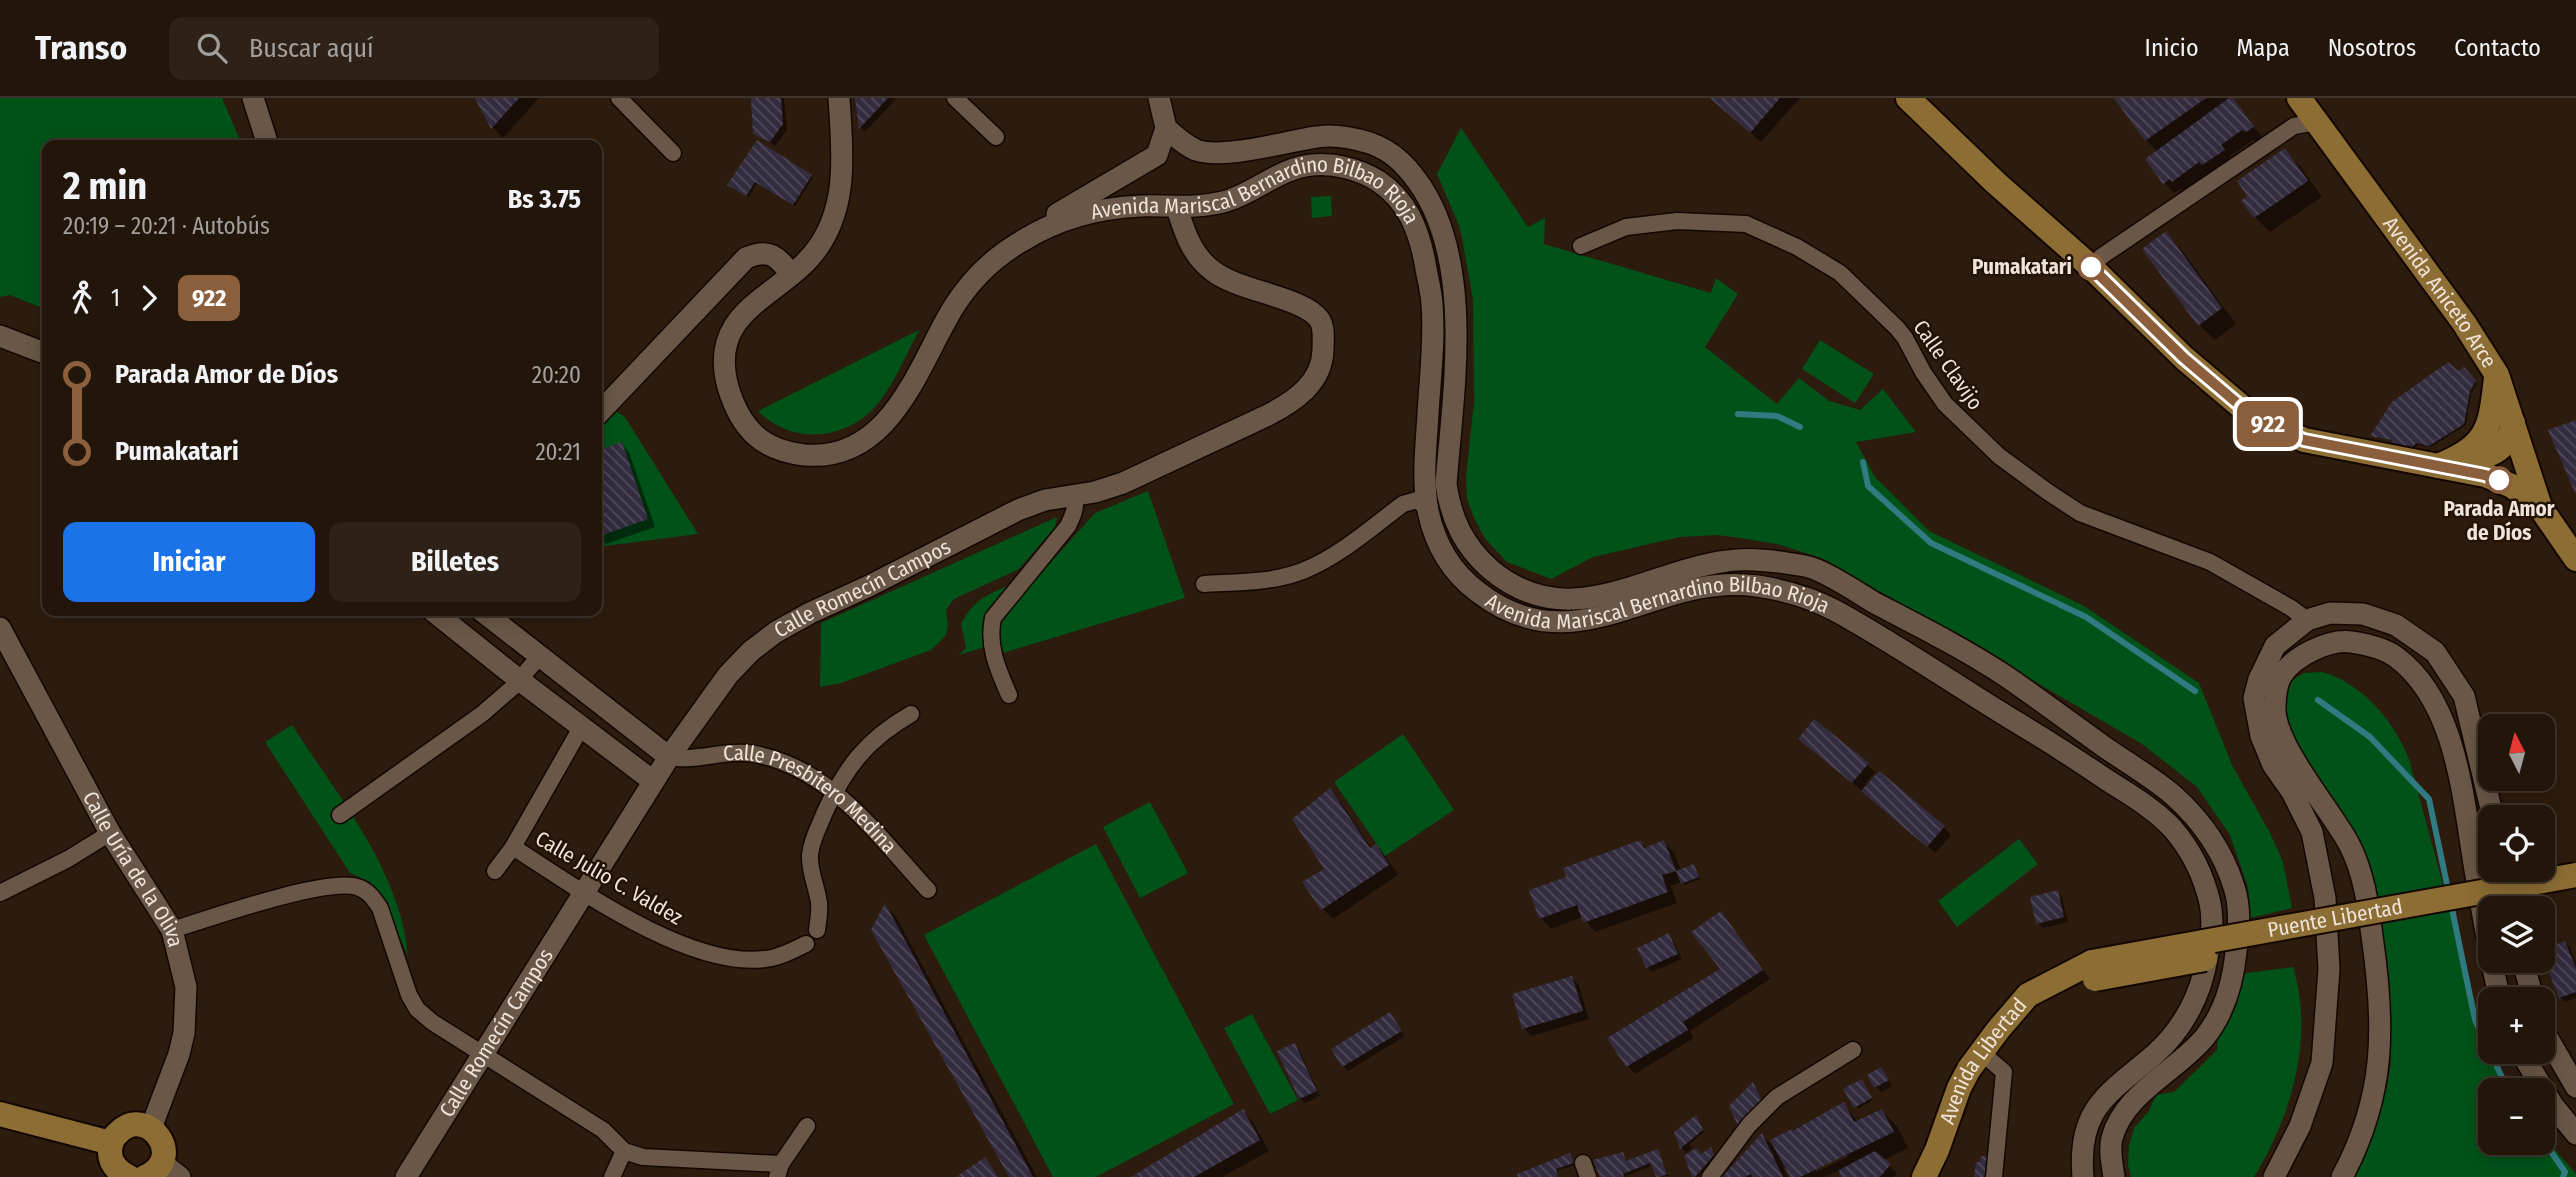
<!DOCTYPE html>
<html lang="es">
<head>
<meta charset="utf-8">
<style>
	body { margin:0; font-family:"Fira Sans Condensed",sans-serif; background:#2e2218; color:#f1f3f6; height:100vh; display:flex; flex-direction:column; font-size:26px; white-space:nowrap }
	* { box-sizing:border-box; margin:0 }
	p { font-size:23px; color:#a29f9c }
	.icon { flex:none; width:38px; height:38px; fill:none; stroke:currentColor; stroke-width:2; stroke-linecap:round; stroke-linejoin:round }
	.map { position:relative; flex:1; overflow:hidden }
	.side { position:absolute; left:42px; top:42px; width:560px; height:476px; display:flex; flex-direction:column; background:#22150a; border-radius:14px; box-shadow:0 4px 18px #0003,0 0 0 2px #3f342b }
	.side>* { flex:none }
	.badge { padding:0 14px; border-radius:10px; font-size:24px; line-height:46px }
	.needle { width:46px; rotate:354deg }
	.controls { position:absolute; left:2478px; top:616px; display:grid; gap:14px }
	.controls a { display:grid; place-items:center; width:77px; height:77px; border-radius:14px; background:#22150a; box-shadow:0 4px 18px #0003,0 0 0 2px #3f342b; font-size:35px }
	.map>.badge { position:absolute; translate:-50% -50%; box-shadow:0 0 0 4px #fff }
	.legs { display:flex; align-items:center; gap:10px; height:77px; padding:0 21px; font-size:23px }
	.legs p { margin-inline-start:auto }
	.overview { display:flex; align-items:center; justify-content:space-between; height:119px; padding:0 21px }
	h1 { font-size:38px; font-weight:700; line-height:52px }
	.button { display:flex; gap:14px; margin-top:auto; padding:14px 21px }
	.button a { flex:1; height:80px; border-radius:14px; background:#1a73e8; color:#fff; font-size:28px; font-weight:700; line-height:80px; text-align:center }
	.button a+a { background:#2e2218; color:#f1f3f6 }
	ul { padding:0 21px; list-style:none }
	li { display:flex; align-items:center; gap:24px; height:77px; font-size:26px }
	li i { display:grid; place-items:center; width:10px; height:100%; margin:0 9px; background:currentColor }
	li i::after { content:''; width:18px; height:18px; margin:-9px; border:5px solid; border-radius:50%; background:#22150a }
	li p { margin-inline-start:auto }
	li:first-child i { background:linear-gradient(#0000 50%,currentColor 0) }
	li:last-child i { background:linear-gradient(currentColor 50%,#0000 0) }
	header { display:flex; align-items:center; gap:42px; box-sizing:border-box; height:98px; padding:0 35px; background:#22150a; border-bottom:2px solid #3f342b }
	header strong { font-size:33px }
	nav { display:flex; gap:38px; margin-inline-start:auto; font-size:24px }
	.search { width:490px; height:63px; background:#2e2218; display:flex; align-items:center; gap:18px; box-sizing:border-box; padding:0 24px; border-radius:14px; color:#a29f9c; font-size:26px }
	.map>svg:first-child { display:block }
</style>
</head>
<body>
<header>
<strong>Transo</strong>
<div class="search"><svg class="icon" aria-label="search" viewBox="0 0 24 24"><circle cx="10" cy="10" r="6"/><path d="M15 15l6 6"/></svg>Buscar aquí</div>
<nav><a>Inicio</a><a>Mapa</a><a>Nosotros</a><a>Contacto</a></nav>
</header>
<div class="map">
<svg width="2576" height="1079" viewBox="0 0 2576 1079">
	<defs>
		<pattern id="building-back-hatch" width="6" height="6" patternUnits="userSpaceOnUse" patternTransform="scale(1.75)"><rect width="6" height="6" fill="#332b3e"/><path d="M-1 5l2 2M0 0l6 6M5-1l2 2" fill="none" stroke="#514a59"/></pattern>
	</defs>
	<rect width="100%" height="100%" fill="#2d1c0e"/>
	<path fill="#005219" d="M0 0H222L242 47H47V212L10 197 0 199Z
		M1461 30 1528 129 1545 120 1544 146 1711 195 1716 180 1738 196 1705 249 1777 306 1799 280 1829 303 1860 312 1883 291 1916 334 1856 344 1875 379 1929 433 2084 508 2199 585 2233 669 2270 735 2283 764 2292 810 2250 820 2248 789 2230 737 2197 689 2142 646 1824 461 1781 447 1741 440 1717 437 1680 439 1593 459 1551 481 1507 464 1486 442 1475 422 1467 401 1466 379 1474 304 1473 201 1460 130 1437 76Z
		M1331 98 1332 118 1312 120 1311 99Z
		M919 232C907 255 896 282 880 303 850 342 794 349 758 313Z
		M1820 242 1874 276 1855 305 1802 271Z
		M612 314H617L625 319 698 436 597 449V329Z
		M1148 393 1185 500 1003 555 997 532 1002 519 1095 415Z
		M1057 419 1055 429 1019 471 954 501 946 512 948 528 946 537 931 552 841 585 820 589 821 525Z
		M1012 486C992 509 976 516 985 549L959 557 966 550 961 526C974 501 987 497 1012 486Z
		M2322 574C2362 585 2394 623 2409 661L2487 950 2507 992H2490V1045H2543V1038L2576 1076V1079H2352L2386 992 2391 965 2385 872 2356 767 2349 726 2278 625 2285 586 2304 575Z
		M292 627C337 697 401 773 408 858L380 796 368 783 350 775 265 644Z
		M1403 636 1454 712 1385 758 1334 684Z
		M1150 704 1188 775 1140 800 1103 729Z
		M2019 741 2038 766 1957 829 1938 803Z
		M1096 746 1234 1006 1096 1079H1053L924 837Z
		M2293 869C2315 939 2291 1019 2254 1079H2131L2128 1067 2129 1047 2134 1030 2149 1013 2156 997 2174 994 2217 952 2218 938 2239 876Z
		M1252 916 1298 1002 1270 1016 1224 930Z"/>
	<path fill="#0007" fill-rule="evenodd" d="M477 0H539L503 40 493 30Z
		M753 0H784L787 32 775 48 755 35Z
		M857 0H897L865 34 860 30Z
		M1711 0H1800L1761 44Z
		M2231 0 2263 40 2257 44 2253 42 2230 58 2234 63 2214 77 2211 74 2184 93 2181 91 2174 95 2164 85 2158 54 2146 42 2117 1Z
		M2284 53 2300 68 2322 99 2270 134 2255 119Z
		M811 78 813 80 795 108 758 84 749 99 730 86Z
		M2166 136 2181 151 2236 226 2215 242 2199 227Z
		M2464 272 2477 286 2471 296 2466 327 2431 349 2418 347 2414 351 2397 348 2394 343 2372 338Z
		M622 346 629 354 655 429 606 446 597 434V355Z
		M1808 648 1867 667 1875 674 1865 686 1944 729 1951 737 1936 755Z
		M1330 693 1340 703 1372 751 1376 748 1386 759 1398 777 1333 821 1323 811Z
		M1641 744 1648 751 1664 744 1674 755 1681 772 1695 769 1700 781 1685 787 1682 784 1671 788 1677 805 1595 834 1583 819 1551 831 1541 820 1568 780Z
		M2057 794 2062 799 2068 824 2043 830 2038 825Z
		M885 808 895 817 1037 1079H1011Z
		M1721 815 1770 881 1690 933 1694 940 1635 976 1627 968 1722 872Z
		M1669 837 1673 842 1682 861 1652 874 1648 869Z
		M2565 845 2570 849 2576 865V900L2565 904 2560 899 2543 854Z
		M1572 880 1579 887 1589 921 1531 938 1524 930Z
		M1390 916 1405 938 1348 973 1343 968Z
		M1294 947 1299 951 1320 998 1305 1005 1300 1000Z
		M1881 971 1892 988 1881 994 1876 989Z
		M1864 985 1873 1002 1858 1011 1846 992Z
		M1843 1006 1858 1024 1882 1013 1897 1028 1908 1050 1884 1062 1897 1075 1894 1079H1843L1841 1072 1824 1079H1792L1782 1067 1787 1079H1724L1762 1037 1775 1050 1791 1033ZM1847 1056 1848 1059 1816 1074V1070Z
		M1243 1013 1253 1024 1269 1053 1222 1079H1134Z
		M1698 1021 1704 1034 1689 1047 1692 1050 1686 1055 1682 1050 1676 1035Z
		M1658 1053 1668 1078 1657 1079 1653 1067 1624 1079H1602L1623 1056 1627 1065Z
		M1712 1053 1715 1060 1698 1079H1694L1701 1058Z
		M1571 1059 1575 1067 1556 1073 1558 1079H1519Z"/>
	<g fill="none" stroke-linecap="round" stroke-linejoin="round">
		<path stroke="#307b81" stroke-width="6" d="M1738 316 1777 318 1800 329
			M1863 364 1868 388 1931 445 2086 519 2195 593
			M2318 602 2370 639 2429 701 2449 796
			M2451 806 2475 922 2508 992
			M2543 1042 2565 1074 2563 1079"/>
	</g>
	<path fill="url(#building-back-hatch)" d="M475 0H519L491 31Z
		M751 0H781L783 26 770 44 753 36Z
		M855 0H888L859 31Z
		M1710 0H1780L1750 35Z
		M2114 0H2206L2145 43Z
		M2229 0H2233L2254 29 2246 34 2242 32 2221 47 2225 52 2202 67 2199 64 2172 84 2170 81 2163 86 2145 61Z
		M757 42 812 77 793 107 755 84 746 98 727 87Z
		M2285 50 2308 83 2254 120 2241 103 2247 98 2237 83Z
		M2166 133 2222 210 2198 228 2142 151Z
		M2448 264 2458 273 2464 269 2476 283 2470 293 2464 326 2429 348 2416 345 2412 350 2394 346 2391 342 2370 338 2392 304Z
		M2576 322V397L2548 332Z
		M622 344 648 421 597 439V353Z
		M1814 621 1869 665 1852 685 1798 641Z
		M1879 673 1945 728 1927 749 1861 693Z
		M1330 690 1370 750 1376 746 1389 767 1321 812 1302 784 1324 771 1292 721Z
		M1641 742 1644 750 1664 742 1676 773 1694 766 1699 779 1681 786 1676 773 1662 777 1668 794 1583 825 1577 807 1539 821 1529 792 1566 779 1563 770Z
		M2058 792 2064 819 2036 826 2030 799Z
		M885 805 1033 1079H1009L871 832Z
		M1721 813 1763 872 1683 924 1688 932 1626 969 1607 940 1720 871 1691 834Z
		M1669 835 1678 856 1646 870 1637 850Z
		M2565 843 2576 870V894L2559 900 2543 859V851Z
		M1572 878 1583 913 1522 931 1512 896Z
		M1390 914 1402 933 1342 969 1331 951Z
		M1295 945 1317 993 1299 1001 1277 953Z
		M1881 969 1889 982 1874 990 1867 977Z
		M1862 981 1872 1000 1854 1010 1843 991Z
		M1753 984 1762 1003 1738 1028 1729 1008Z
		M1844 1004 1854 1024 1882 1011 1894 1034 1800 1079H1790L1770 1042 1792 1031V1033Z
		M1243 1011 1260 1042 1194 1079H1131Z
		M1696 1017 1703 1032 1680 1051 1674 1034Z
		M1762 1035 1783 1079H1752L1751 1076 1745 1079H1722Z
		M1711 1049 1714 1057 1695 1079H1692L1684 1058 1696 1050 1701 1056Z
		M1658 1051 1667 1076 1660 1079H1656L1650 1065 1623 1076 1624 1079H1600L1593 1062 1623 1054 1626 1063Z
		M1875 1053 1891 1066 1880 1079H1841L1839 1072Z
		M1570 1055 1574 1065 1556 1071 1558 1079H1518L1517 1076Z
		M1981 1058 1988 1059 1987 1079H1974L1976 1064H1980Z
		M985 1059 998 1079H956Z"/>
	<g fill="none" stroke-linecap="round" stroke-linejoin="round">
		<defs>
			<g id="street">
				<path d="M619 0 673 55"/>
				<path d="M955 0 996 39"/>
				<path d="M1581 148 1626 129 1677 123 1746 126 1797 149 1840 175 1897 230 1905 240 1923 274 1945 306 1999 358 2048 394 2080 415 2210 464 2291 510 2307 522"/>
				<path d="M2091 169 2102 158 2294 28 2317 24"/>
				<path d="M1204 486C1237 484 1274 485 1305 472 1341 457 1372 429 1403 406L1417 402 1427 410"/>
				<path d="M1009 597C998 572 987 548 993 520L1068 428C1073 417 1077 410 1074 397"/>
				<path id="s1" d="M669 659C697 664 726 651 754 656 830 669 879 739 928 792"/>
				<path d="M340 717 482 616 512 590 539 559"/>
				<path d="M513 749C575 789 689 871 765 861 779 860 793 852 806 846"/>
				<path d="M495 773 513 749 582 628"/>
				<path d="M0 795 68 761 110 735"/>
				<path d="M172 832C208 821 326 779 357 789 368 792 374 801 380 810L409 897 417 911 432 924 603 1032 624 1053 643 1059 781 1066"/>
				<path d="M817 832C818 823 820 814 819 805 817 789 809 774 810 757 811 743 819 729 824 716 845 670 866 642 911 616"/>
				<path d="M1981 954 2004 974 1994 1079"/>
				<path d="M1583 1065 1588 1079"/>
				<path d="M612 1079 624 1053"/>
				<path d="M777 1079 781 1066 807 1028"/>
				<path d="M1710 1079 1749 1027 1777 999 1853 952"/>
			</g>
			<g id="secondary">
				<path d="M253 0 268 47"/>
				<path id="s2" d="M839 0C842 50 849 104 819 148 785 199 706 209 728 289 733 306 741 324 755 337 769 350 787 355 805 357 891 364 918 268 953 210 970 183 994 159 1022 143 1057 121 1099 110 1140 108 1169 107 1195 111 1223 104 1254 96 1279 70 1312 67 1334 65 1359 71 1378 83 1407 102 1419 132 1425 165 1427 178 1431 192 1432 206 1435 242 1430 280 1428 316 1426 349 1422 381 1428 413 1435 446 1451 474 1478 494 1577 571 1655 473 1757 488 1784 492 1812 500 1836 513 1896 546 1954 586 2013 622 2045 641 2076 661 2107 682 2130 697 2155 711 2173 731 2191 752 2204 779 2210 805 2214 825 2211 841 2207 860 2201 897 2183 931 2155 956 2109 996 2077 1009 2083 1079"/>
				<path d="M1166 30C1175 38 1184 47 1196 52 1223 62 1287 43 1317 39 1334 36 1354 40 1370 45 1392 53 1405 66 1418 84 1475 164 1453 295 1446 386 1451 421 1464 448 1490 471 1569 538 1643 474 1727 463 1751 459 1782 464 1805 468 1823 471 1858 495 1875 505 1919 528 1965 551 2007 579 2039 601 2071 625 2103 648 2126 664 2152 679 2173 697 2201 722 2223 753 2234 789 2241 810 2239 833 2236 854 2233 884 2224 915 2205 939 2177 973 2124 995 2112 1040 2109 1052 2112 1066 2114 1079"/>
				<path d="M1057 116 1157 57 1166 30 1159 0"/>
				<path d="M0 238 47 256"/>
				<path d="M597 317 746 160C769 150 777 158 791 176"/>
				<path d="M433 513 518 581 653 683"/>
				<path d="M482 513 669 659"/>
				<path id="s3" d="M0 530 110 735 172 832 186 889 184 935 179 956 151 1030"/>
				<path d="M2504 772 2513 810"/>
				<path d="M2523 863 2533 901"/>
				<path d="M2543 932 2576 989"/>
				<path d="M2521 954 2552 1006 2576 1036"/>
				<path d="M162 1065 180 1079"/>
				<path id="s4" d="M406 1079 669 659 728 577 751 553 776 534 810 515 869 488 1018 412 1045 402 1095 394 1123 385 1268 317C1295 303 1322 285 1323 252 1323 242 1325 229 1319 221 1303 199 1238 193 1213 173 1192 158 1184 133 1177 110"/>
				<path d="M2274 1079 2300 1028 2322 965 2329 871 2325 800 2312 734 2292 694 2273 667 2261 638 2254 600 2259 581 2275 548 2307 522 2330 515 2363 516 2396 527 2435 554 2464 598 2493 719"/>
				<path d="M2342 1079C2386 997 2385 927 2372 838 2368 806 2364 775 2349 746 2330 711 2277 650 2275 613 2275 602 2276 586 2282 577 2294 558 2329 541 2351 544 2365 546 2384 550 2396 559 2456 603 2463 699 2474 766 2482 812 2489 857 2500 901"/>
			</g>
			<g id="primary">
				<path d="M1908 0 1996 85 2091 169 2184 260 2250 316 2304 342 2485 377 2512 388 2540 409"/>
				<path id="s5" d="M2299 0 2464 225 2497 277 2540 409 2576 461"/>
				<path d="M2461 362C2486 361 2509 353 2513 325"/>
				<path d="M2438 368C2489 347 2490 331 2496 280"/>
				<path d="M0 1016 111 1045"/>
				<path d="M129 1079C119 1074 110 1066 110 1054 110 1047 112 1040 118 1035 146 1005 189 1060 145 1079"/>
				<path id="s6" d="M1924 1079 1937 1052 1959 990 1969 971 1998 932 2028 897 2092 864"/>
			</g>
		</defs>
		<use href="#street" stroke="#140600" stroke-width="19"/>
		<use href="#secondary" stroke="#140600" stroke-width="24"/>
		<use href="#primary" stroke="#140600" stroke-width="28"/>
		<use href="#street" stroke="#6a5747" stroke-width="16"/>
		<use href="#secondary" stroke="#6a5747" stroke-width="21"/>
		<use href="#primary" stroke="#8c6d34" stroke-width="24"/>
		<defs>
			<g id="primary-bridge">
				<path id="s7" d="M2092 864 2576 777"/>
				<path d="M2095 881 2205 861"/>
			</g>
		</defs>
		<use href="#primary-bridge" stroke="#140600" stroke-width="28" stroke-linecap="butt"/>
		<use href="#primary-bridge" stroke="#8c6d34" stroke-width="24"/>
	</g>
	<g fill="none" stroke-linecap="round" stroke-linejoin="round">
		<defs>
			<path id="line-1" d="M2091 169 2184 260 2250 316 2276 330 2304 342 2485 377 2499 382"/>
		</defs>
		<use href="#line-1" stroke="#fff" stroke-width="16"/>
		<use href="#line-1" stroke="#8b5e3c" stroke-width="10"/>
	</g>
	<g fill="#fff" stroke="#8b5e3c" stroke-width="3.5">
		<circle cx="2091" cy="169" r="12"/>
		<circle cx="2499" cy="382" r="12"/>
	</g>
	<g text-anchor="middle" dominant-baseline="central" stroke-width="5" stroke-linejoin="round" paint-order="stroke">
		<g font-size="21" fill="#efe3da" stroke="#231306">
			<text stroke="none"><textPath href="#s2" startOffset="1015">Avenida Mariscal Bernardino Bilbao Rioja</textPath></text>
			<text stroke="none"><textPath href="#s5" startOffset="240">Avenida Aniceto Arce</textPath></text>
			<text transform="translate(1948 267) rotate(55)">Calle Clavijo</text>
			<text stroke="none"><textPath href="#s4" startOffset="758">Calle Romecín Campos</textPath></text>
			<text stroke="none"><textPath href="#s2" startOffset="1769">Avenida Mariscal Bernardino Bilbao Rioja</textPath></text>
			<text stroke="none"><textPath href="#s1" startOffset="156">Calle Presbítero Medina</textPath></text>
			<text stroke="none"><textPath href="#s3" startOffset="276">Calle Uría de la Oliva</textPath></text>
			<text transform="translate(609 780) rotate(30)">Calle Julio C. Valdez</text>
			<text stroke="none"><textPath href="#s7" startOffset="247">Puente Libertad</textPath></text>
			<text stroke="none"><textPath href="#s4" startOffset="170">Calle Romecín Campos</textPath></text>
			<text stroke="none"><textPath href="#s6" startOffset="131">Avenida Libertad</textPath></text>
		</g>
		<g font-size="21" font-weight="bold" fill="#efe3da" stroke="#231306" text-anchor="end">
			<text x="2072" y="169">Pumakatari</text>
			<text x="2499" y="411" text-anchor="middle">Parada Amor<tspan x="2499" dy="24">de Díos</tspan></text>
		</g>
	</g>
</svg>
<div class="controls">
<a><svg class="needle" viewBox="-14 -14 28 28"><path d="M0-13l5 13h-10z" fill="#e53935"/><path d="M0 13l5-13h-10z" fill="#a29f9c"/></svg></a>
<a><svg class="icon" aria-label="locate" viewBox="0 0 24 24"><circle cx="12" cy="12" r="6"/><path d="M12 2v4M12 18v4M2 12h4M18 12h4"/></svg></a>
<a><svg class="icon" aria-label="layers" viewBox="0 0 24 24"><path d="M12 4l9 5-9 5-9-5zM3 14l9 5 9-5"/></svg></a>
<a>+</a>
<a>−</a>
</div>
<b class="badge" style="left:2268px;top:326px;background:#8b5e3c;color:#fff">922</b>
<section class="side">
<div class="overview"><div><h1>2 min</h1><p>20:19 – 20:21 · Autobús</p></div><b>Bs 3.75</b></div>
<div class="legs"><svg class="icon" aria-label="walk" viewBox="0 0 24 24"><circle cx="13" cy="4" r="2"/><path d="M13 8l-2 6 4 7M11 14l-3 7M7 12l3-4h3l4 4"/></svg>1<svg class="icon" aria-label="forward" viewBox="0 0 24 24"><path d="M9 5l7 7-7 7"/></svg><b class="badge" style="background:#8b5e3c;color:#fff">922</b></div>
<ul>
<li><i style="color:#8b5e3c"></i><b>Parada Amor de Díos</b><p>20:20</p></li>
<li><i style="color:#8b5e3c"></i><b>Pumakatari</b><p>20:21</p></li>
</ul>
<div class="button"><a>Iniciar</a><a>Billetes</a></div>
</section>
</div>
</body>
</html>
